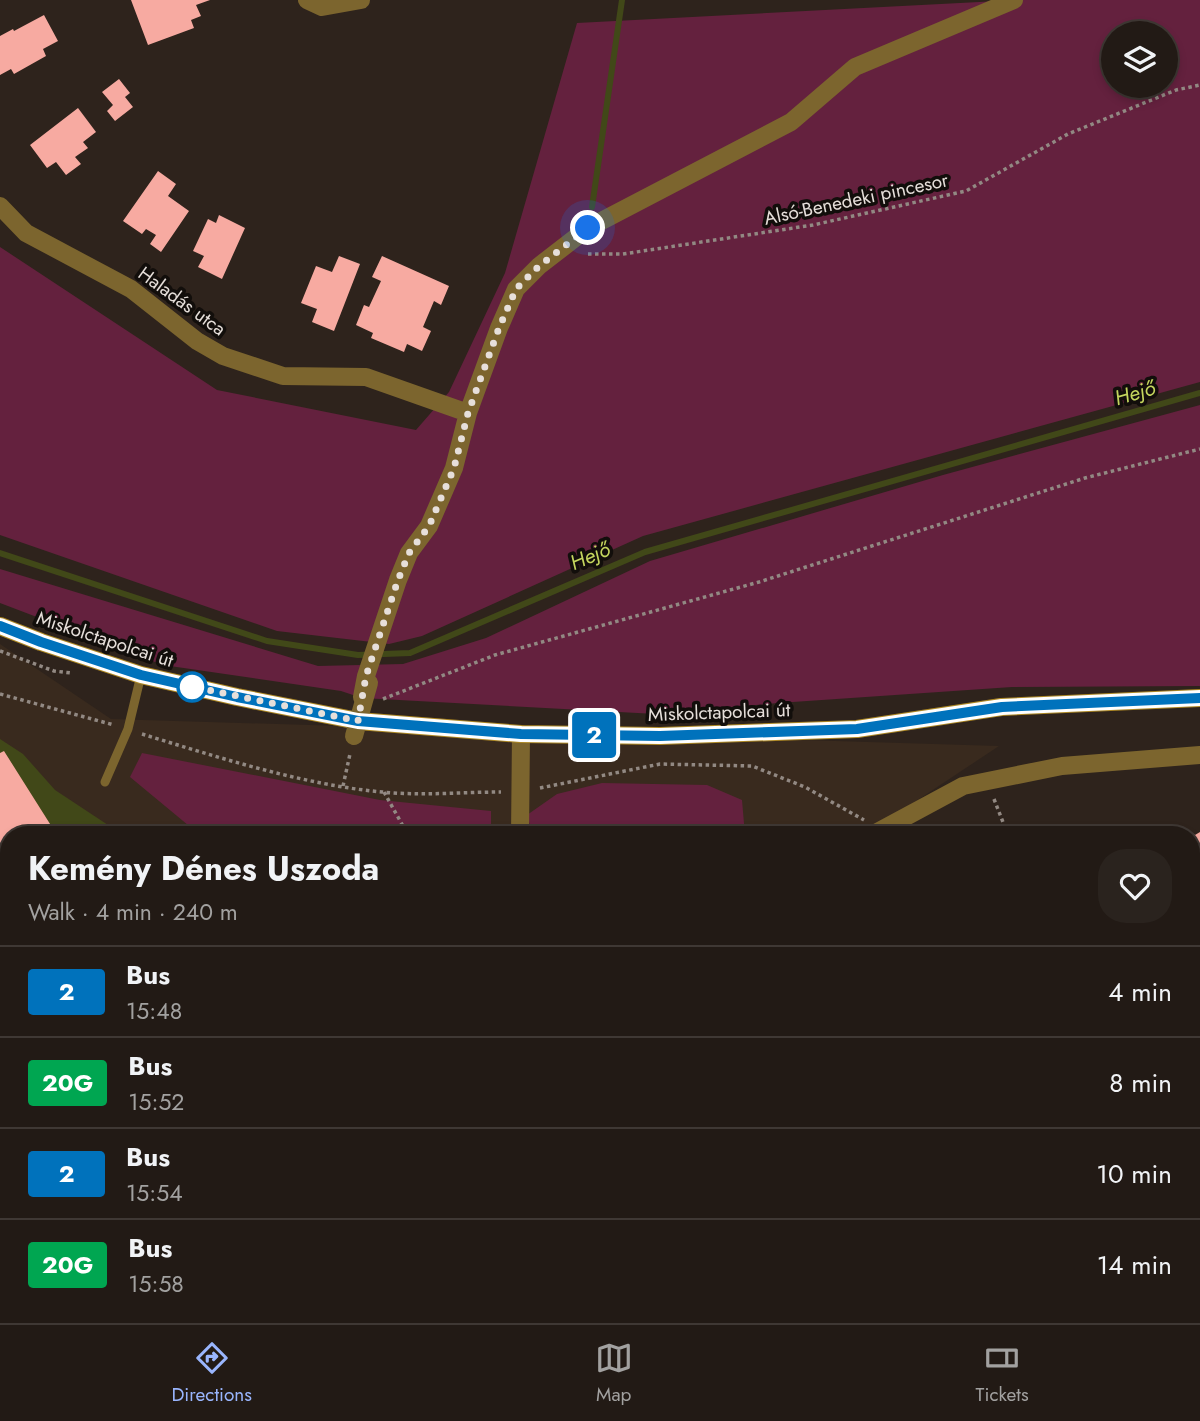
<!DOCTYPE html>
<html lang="en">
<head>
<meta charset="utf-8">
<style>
	body { margin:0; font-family:Jost,sans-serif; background:#2a231e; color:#f1f3f6; height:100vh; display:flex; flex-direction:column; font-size:26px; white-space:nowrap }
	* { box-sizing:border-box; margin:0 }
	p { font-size:23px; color:#a2a1a0 }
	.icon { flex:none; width:38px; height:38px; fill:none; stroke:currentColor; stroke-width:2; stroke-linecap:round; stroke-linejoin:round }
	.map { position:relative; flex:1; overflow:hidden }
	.drawer { position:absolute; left:0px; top:826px; width:1200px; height:497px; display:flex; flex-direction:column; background:#221a15; border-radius:28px 28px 0 0; box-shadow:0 4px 10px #0003,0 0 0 2px #3f3834 }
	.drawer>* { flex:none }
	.badge { padding:0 14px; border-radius:5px; font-size:24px; line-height:46px }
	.controls { position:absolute; left:1101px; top:21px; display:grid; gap:14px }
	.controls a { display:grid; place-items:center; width:77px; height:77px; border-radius:50%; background:#221a15; box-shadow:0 4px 10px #0003,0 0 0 2px #3f3834; font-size:35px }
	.you { position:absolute; width:35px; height:35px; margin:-18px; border:5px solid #fff; border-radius:50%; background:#1a73e8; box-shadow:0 0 0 10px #1a73e833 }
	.map>.badge { position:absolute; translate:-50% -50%; box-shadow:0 0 0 4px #fff }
	.round { display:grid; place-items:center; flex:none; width:74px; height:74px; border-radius:28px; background:#2a231e }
	.overview { display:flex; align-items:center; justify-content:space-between; height:119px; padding:0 28px }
	h1 { font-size:33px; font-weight:700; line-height:52px }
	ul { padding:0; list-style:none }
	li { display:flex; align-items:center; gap:21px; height:91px; padding:0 28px; border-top:2px solid #3f3834 }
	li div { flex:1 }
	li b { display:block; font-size:26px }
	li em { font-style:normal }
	li .badge { min-width:77px; font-weight:700; text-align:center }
	.tab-bar { display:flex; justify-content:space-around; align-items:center; height:98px; border-top:2px solid #3f3834; background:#221a15; font-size:19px; color:#a2a1a0 }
	.tab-bar a { display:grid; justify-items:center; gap:4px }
	.tab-bar .on { color:#99b5fd }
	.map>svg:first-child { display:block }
</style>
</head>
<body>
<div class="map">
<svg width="1200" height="1323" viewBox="0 0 1200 1323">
	<rect width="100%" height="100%" fill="#2e231c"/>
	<path fill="#392a1e" d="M0 644 111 719 999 746 865 835H9V1314H266L257 1323H0Z"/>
	<path fill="#64213e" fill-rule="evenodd" d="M1019 0H1200V382L643 536 422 636 389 644 277 631 0 535V247L217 390 416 430 449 392 505 273 577 23ZM1113 33H1166V86H1113Z
		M1200 405V686L1012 687 778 703 656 714 362 698 341 691 163 665 0 603V569L318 666 403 664 486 638 650 561 943 475Z
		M142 753 380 800 491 811V835H200L130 777Z
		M602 783 707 785 742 800 745 835H536L531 829 527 815 557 794Z
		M9 1158V1314H234L225 1323H0V1163Z
		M1192 1251 1200 1269V1323H1062L1066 1314H1192Z
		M446 1314H526L514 1323H433Z"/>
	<path fill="#414818" d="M0 739 23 754 55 790 108 825 128 835H55L0 752Z"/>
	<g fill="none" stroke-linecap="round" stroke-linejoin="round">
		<path stroke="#414818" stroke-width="6" d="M592 207 622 0
			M0 553 267 641 358 655 410 653 645 552 1200 393"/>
	</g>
	<path fill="#f7aaa1" d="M131 0H210L196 5 201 16 191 20 194 28 148 45Z
		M44 15 58 41 43 49 46 56 14 74 11 69 0 75V36L13 29 14 31Z
		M119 79 130 93 125 97 133 107 115 121 107 111 113 105 102 92Z
		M78 108 96 132 83 142 88 148 75 157 81 164 66 175 56 162 47 168 30 145Z
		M158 171 176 184 168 196 189 211 161 252 150 244 156 235 146 229 142 234 123 221Z
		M219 215 245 228 222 279 198 267 204 256 193 251 208 219 216 223Z
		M339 256 360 264 334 331 312 322 317 309 301 303 316 266 332 272Z
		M382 256 449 286 441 305 434 301 423 327 431 331 422 351 407 344 404 352 371 338 373 333 356 325 364 305 369 307 381 281 372 277Z
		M4 751 57 835H9L7 1054 0 1043V753Z
		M1182 829H1187L1195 835 1200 832V891L1192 894V835H1176Z"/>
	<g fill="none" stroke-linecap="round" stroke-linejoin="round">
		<path stroke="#928983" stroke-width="3.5" stroke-dasharray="3.5 3.5" stroke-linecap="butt" d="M588 254H623L813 225 966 191 1068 134 1176 90 1200 85
			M0 651 54 671 71 673
			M0 694 114 725
			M383 699 495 655 759 582 1085 478 1200 449
			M142 734C217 757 304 785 382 792 421 796 462 792 501 792
			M343 786 350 754
			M540 788 660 764 752 766 805 787 864 820
			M384 792 408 835
			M994 799 1008 835"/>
		<path stroke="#7c652e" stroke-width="9" d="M105 782 128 729 141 675"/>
		<path stroke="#7c652e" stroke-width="18" d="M307 0 322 7 361 0
			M0 206 26 233 131 289 197 341 223 356 283 376 366 377 468 413
			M362 697 366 676 398 580 409 553 429 526 454 468 468 413 499 328 516 289 539 266 588 228 791 122 855 67 1014 0
			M520 835 521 734
			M872 835 963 786 1062 766 1200 755
			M1192 1215 1200 1216
			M266 1323 274 1314
			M1101 1323 1104 1314"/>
		<path stroke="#ad8825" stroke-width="18" d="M0 626 41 642 141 675 237 697 358 721 521 734 660 736 857 729 1001 707 1200 698"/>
		<path stroke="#7c652e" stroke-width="18" d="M354 736 369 683"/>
	</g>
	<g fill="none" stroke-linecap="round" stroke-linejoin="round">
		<defs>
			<path id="line" d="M0 626 41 642 141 675 237 697 358 721 521 734 660 736 857 729 1002 707 1200 698"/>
		</defs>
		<use href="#line" stroke="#fff" stroke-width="16"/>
		<use href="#line" stroke="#0072bc" stroke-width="10"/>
		<path stroke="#e6dfda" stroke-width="7" stroke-dasharray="0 12.6" d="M192 687 189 686 358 721 366 676 398 580 409 553 429 526 454 468 468 413 499 328 516 289 539 266 588 228"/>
	</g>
	<circle fill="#fff" stroke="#0072bc" stroke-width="3.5" cx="192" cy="687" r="14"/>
	<g text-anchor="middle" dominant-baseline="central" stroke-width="7" stroke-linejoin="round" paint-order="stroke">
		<g font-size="19" fill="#e6dfda" stroke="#120e0b">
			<text transform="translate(856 199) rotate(-12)">Alsó-Benedeki pincesor</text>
			<text transform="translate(182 301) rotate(36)">Haladás utca</text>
			<text transform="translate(105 639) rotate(18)">Miskolctapolcai út</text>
			<text transform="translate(719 712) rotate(-2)">Miskolctapolcai út</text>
		</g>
		<g font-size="21" font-style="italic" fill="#c4d55e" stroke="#120e0b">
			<text transform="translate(1135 393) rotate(-16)">Hejő</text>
			<text transform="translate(590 556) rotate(-23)">Hejő</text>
		</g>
	</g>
</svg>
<div class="controls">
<a><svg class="icon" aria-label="layers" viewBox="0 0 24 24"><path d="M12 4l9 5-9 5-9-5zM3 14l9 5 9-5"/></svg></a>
</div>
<div class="you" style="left:588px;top:228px"></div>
<b class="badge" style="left:594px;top:735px;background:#0072bc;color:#fff">2</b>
<section class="drawer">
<div class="overview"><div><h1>Kemény Dénes Uszoda</h1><p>Walk · 4 min · 240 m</p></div><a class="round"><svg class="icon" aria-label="heart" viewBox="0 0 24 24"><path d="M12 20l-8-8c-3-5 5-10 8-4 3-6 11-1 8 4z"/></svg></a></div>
<ul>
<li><span class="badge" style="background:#0072bc;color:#fff">2</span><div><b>Bus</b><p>15:48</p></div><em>4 min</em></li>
<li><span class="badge" style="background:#00a651;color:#fff">20G</span><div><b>Bus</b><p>15:52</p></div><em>8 min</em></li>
<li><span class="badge" style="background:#0072bc;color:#fff">2</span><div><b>Bus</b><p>15:54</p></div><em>10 min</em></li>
<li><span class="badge" style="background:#00a651;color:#fff">20G</span><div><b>Bus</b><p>15:58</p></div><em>14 min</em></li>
</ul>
</section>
</div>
<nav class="tab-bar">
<a class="on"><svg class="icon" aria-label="directions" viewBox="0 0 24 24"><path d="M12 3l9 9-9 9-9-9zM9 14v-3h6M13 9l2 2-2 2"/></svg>Directions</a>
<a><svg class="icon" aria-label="map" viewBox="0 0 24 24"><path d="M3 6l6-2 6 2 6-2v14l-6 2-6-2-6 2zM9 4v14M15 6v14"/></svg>Map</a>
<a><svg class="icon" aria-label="tickets" viewBox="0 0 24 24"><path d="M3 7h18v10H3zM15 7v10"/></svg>Tickets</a>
</nav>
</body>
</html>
